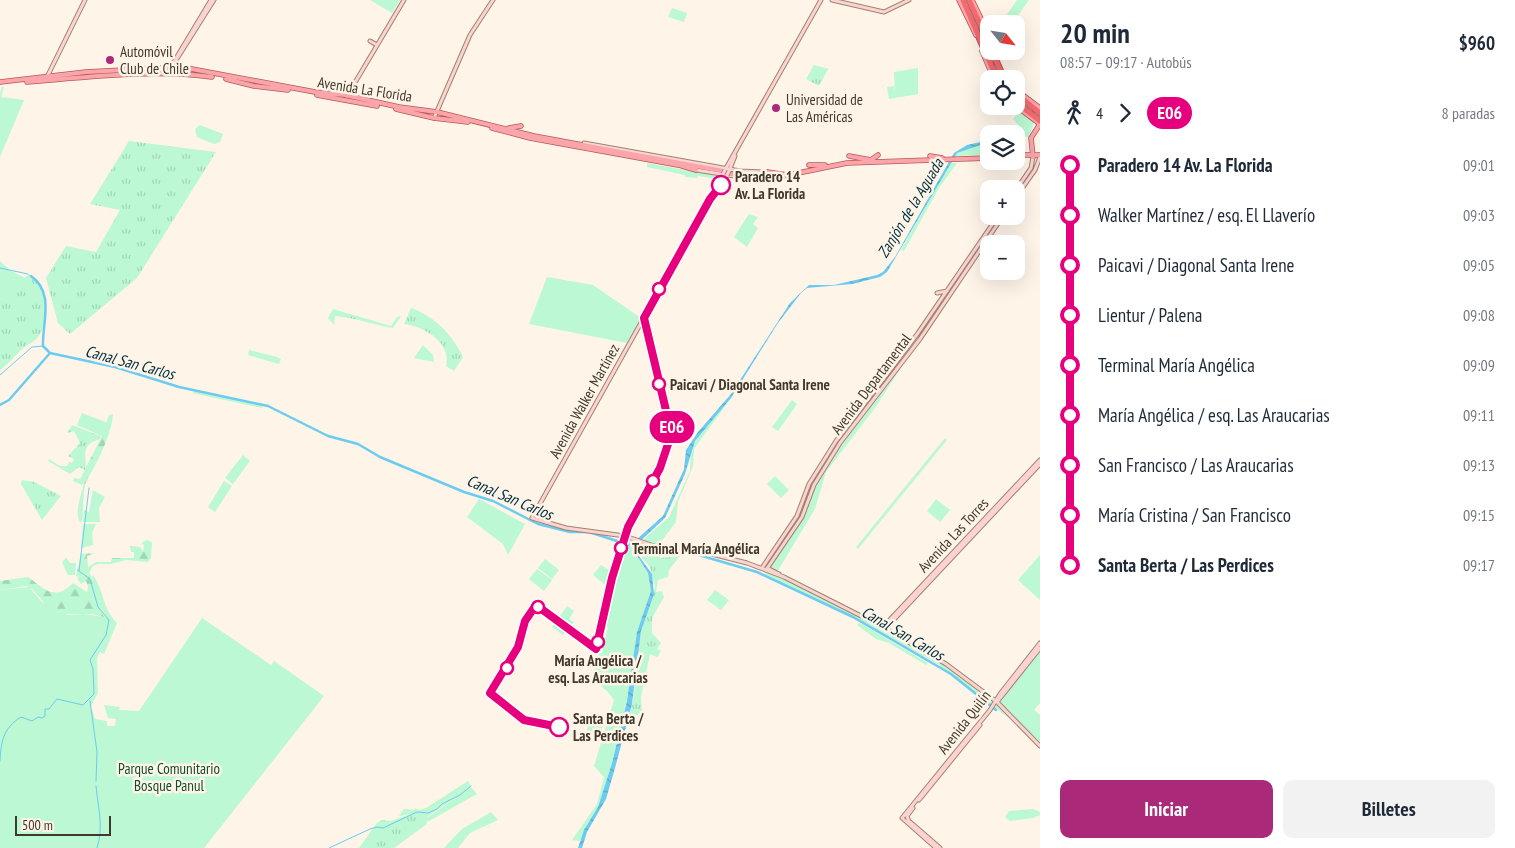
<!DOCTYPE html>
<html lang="es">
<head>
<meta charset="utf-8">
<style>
	body { margin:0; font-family:"PT Sans Narrow",sans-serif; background:#f2f2f3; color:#1f2937; height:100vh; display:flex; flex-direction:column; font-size:19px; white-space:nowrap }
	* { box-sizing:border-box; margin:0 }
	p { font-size:16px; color:#747a83 }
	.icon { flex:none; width:28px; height:28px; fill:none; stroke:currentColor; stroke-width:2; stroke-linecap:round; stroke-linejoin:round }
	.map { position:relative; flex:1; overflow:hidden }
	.sheet { display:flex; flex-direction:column; background:#fff; width:475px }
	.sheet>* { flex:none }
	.badge { padding:0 10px; border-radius:16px; font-size:18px; line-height:32px }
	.needle { width:32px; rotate:120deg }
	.controls { position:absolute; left:980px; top:15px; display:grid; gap:10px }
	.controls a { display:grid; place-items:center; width:45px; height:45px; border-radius:10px; background:#fff; box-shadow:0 5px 20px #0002; font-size:25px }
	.scale { position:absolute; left:15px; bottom:12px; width:96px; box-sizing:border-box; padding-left:5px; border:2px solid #42392d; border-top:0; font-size:14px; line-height:18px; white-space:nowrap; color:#42392d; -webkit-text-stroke:4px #fef4e8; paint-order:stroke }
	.map>.badge { position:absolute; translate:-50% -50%; box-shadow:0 0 0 2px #fff }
	.legs { display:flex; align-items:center; gap:8px; height:55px; padding:0 20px; font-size:16px }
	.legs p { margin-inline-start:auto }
	.overview { display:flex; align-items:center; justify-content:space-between; height:85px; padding:0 20px }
	h1 { font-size:28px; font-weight:700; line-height:38px }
	.button { display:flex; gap:10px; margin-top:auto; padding:10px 20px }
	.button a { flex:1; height:58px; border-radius:10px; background:#aa2a79; color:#fff; font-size:20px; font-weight:700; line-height:58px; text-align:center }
	.button a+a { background:#f2f2f3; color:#1f2937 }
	ul { padding:0 20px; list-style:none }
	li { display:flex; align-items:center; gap:18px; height:50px; font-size:19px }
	li i { display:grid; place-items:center; width:8px; height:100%; margin:0 6px; background:currentColor }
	li i::after { content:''; width:12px; height:12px; margin:-6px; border:4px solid; border-radius:50%; background:#fff }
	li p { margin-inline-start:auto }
	li:first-child i { background:linear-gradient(#0000 50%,currentColor 0) }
	li:last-child i { background:linear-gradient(currentColor 50%,#0000 0) }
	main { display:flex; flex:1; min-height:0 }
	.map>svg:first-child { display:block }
</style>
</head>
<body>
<main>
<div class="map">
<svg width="1040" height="848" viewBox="0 0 1040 848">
	<defs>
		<pattern id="grass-tufts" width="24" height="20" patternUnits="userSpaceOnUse" patternTransform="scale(1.25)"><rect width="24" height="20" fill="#bbf8d3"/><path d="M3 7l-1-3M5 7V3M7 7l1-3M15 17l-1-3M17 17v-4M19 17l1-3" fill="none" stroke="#a2d5b5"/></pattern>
		<pattern id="forest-firs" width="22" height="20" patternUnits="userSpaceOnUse" patternTransform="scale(1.25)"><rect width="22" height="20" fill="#bbf8d3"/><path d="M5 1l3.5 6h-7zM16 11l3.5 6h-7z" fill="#a2d5b5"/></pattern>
		<pattern id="water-waves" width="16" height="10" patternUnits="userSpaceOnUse" patternTransform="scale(1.25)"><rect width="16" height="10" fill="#6ccbf1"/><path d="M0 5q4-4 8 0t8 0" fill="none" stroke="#5aa6c4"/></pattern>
	</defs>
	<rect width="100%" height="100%" fill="#fef4e8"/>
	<path fill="url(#grass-tufts)" d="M814 65 828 69 819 86 806 79Z
		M129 141 216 152 137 278 70 334 58 323 46 278 66 246 96 252 120 210 90 204Z
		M29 274C47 286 51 319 38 337 34 342 27 345 22 349 15 356 8 364 0 370V300Z
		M411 308C434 316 452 334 463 357L454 371 446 366C452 343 424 326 404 324Z
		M333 309 391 326 397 317 401 316 393 328C374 325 353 317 335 316L334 325 328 318Z
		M72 425 101 436 100 439C78 445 88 457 85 470L79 467 70 474 48 461 49 459 60 466H67L69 462 72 463 74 459 68 456 80 443 74 431 67 433Z
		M22 480 34 482 61 496 42 520 21 484Z
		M643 551 659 553 660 558 680 556 669 570 668 577 658 580 656 592 662 591 664 597 652 618V633L661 643 657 649 661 651 657 657 650 654 641 697 642 711 638 715H633L631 726 627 725 633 701 641 631 655 587 650 567 642 558Z
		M66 558 70 563H76L75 575H68L62 562Z
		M470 784 471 787 427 817 429 821 426 822 427 824 394 848H359L377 823 382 820 391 821 416 812 429 811Z"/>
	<path fill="url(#forest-firs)" d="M113 414C112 434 96 465 88 478 81 488 85 513 81 523 73 514 82 493 84 483L82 485 73 481 74 478 80 479 102 436 109 415Z
		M147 540 152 542 151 558 148 562 126 560 111 564H98L93 566 89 573 79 577 76 576 81 554 95 553 87 556 88 567 96 562H111L112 558H134V552H131L130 546 140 547 143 552 144 545 141 543Z
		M90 573 104 617 92 614H64L48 607 32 589 26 586 0 590V581L28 577C45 589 54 602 73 583L87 592 88 587 86 581 81 584 77 578Z"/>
	<path fill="#bbf8d3" d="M370 0H400L392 13Z
		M1017 0H1029L1012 24H1000Z
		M672 8 687 13 684 22 668 17Z
		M918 68V94L889 99 887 87 894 86 895 94 894 72Z
		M2 87H4L1 97 24 100 0 157V93Z
		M1020 111 1034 122 1029 137 1021 136 1025 132 1013 119Z
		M200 125 223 134 220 142 214 144 197 137 195 129Z
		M989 142V155L954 156 963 149Z
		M647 163 719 176 717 179 698 176 697 178 685 177V175L647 167Z
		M950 163H957L939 188 904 251 901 250Z
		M749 214 758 217 753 224 758 228 747 247 734 237Z
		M0 261 11 271 25 278 0 300Z
		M547 277 593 285 641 318 627 343 529 324Z
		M919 340 875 408 826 472 815 509 777 572 769 568 806 511 815 486 839 446Z
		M423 345 433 355 434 362 414 358Z
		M249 350 277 357 281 359 279 364 248 355Z
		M196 391 263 405 262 408 192 393Z
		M731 398 694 449 693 466 678 502 676 522 660 543 656 545 642 541 669 517 690 471 691 450 695 441Z
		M792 400 797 404 778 431 772 427Z
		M82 413 108 423 102 436 77 425Z
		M945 438 947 440 858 549 856 547Z
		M243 455 250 461 233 484 225 478Z
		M775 476 789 490 781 498 767 484Z
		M224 481 232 486 215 512 208 507Z
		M93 490 105 497 99 508 100 522H83L84 510 89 512Z
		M479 499 525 524 508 555 503 544 467 517Z
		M936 499 950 510 940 522 927 511Z
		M83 524H96L92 533 93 545 81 548Z
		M626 538 636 541 633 551 648 573 651 591 637 632 629 691 612 763 598 807 580 841 572 840 597 804 604 777 594 766 614 700C600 677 586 692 599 654L602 653 608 627 603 625 621 554 628 544 625 543Z
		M1040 555V600L1018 580Z
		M545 559 559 570 552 579 538 568Z
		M601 565 612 572 608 587 593 575Z
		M537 569 552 580 544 591 529 579Z
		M768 572C796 583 823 597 850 611 905 640 969 671 1010 719L939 665 854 617 763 575Z
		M93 575C105 593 102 608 117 623L104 654 100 652 97 658 98 693 91 706 95 719 107 721V726H115L116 719 108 718 104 705 120 707 119 710 139 711 202 618 271 665 274 661 324 696 204 848H0V590L29 587 41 601 57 611 68 615 84 614 104 617 105 615 96 599 92 576Z
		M715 590 729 600 721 610 707 600Z
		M567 606 574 611 569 619 574 622 563 635 552 627Z
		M860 623 928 663 926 665 889 643 876 639 857 625Z
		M1040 651V703L1034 710 1040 715V744L999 701Z
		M591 712 604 721 601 733 587 731Z
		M468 781 470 784 429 811 399 816 404 809 414 810 415 808 419 810 426 808Z
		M471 787 477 794 429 821 427 818Z
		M1033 809 1040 812V815L1033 818 1010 821 1005 817 1009 811Z
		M491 812 498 820 470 833 458 848H444L462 829Z"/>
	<path fill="url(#water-waves)" d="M989 140V142L957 153 887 272 880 277 852 284 807 288 801 293 778 323 731 398 695 441 685 474 665 518 635 546 636 552 652 574 654 594 641 631 632 704 615 768 606 799 587 832 582 848H578L584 830 598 807 612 763 627 701 637 632 651 591 648 573 632 548 637 539 663 516 684 469 686 450 698 432 731 394 790 303 809 285H834L877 275 883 272 895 257 954 153 967 145Z"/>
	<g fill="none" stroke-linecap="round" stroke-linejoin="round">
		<path stroke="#6ccbf1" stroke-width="1" d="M0 268 28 274
			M0 375 32 347 43 346
			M628 544 637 542
			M90 701 97 752 96 781
			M0 761C1 742 3 728 21 717L32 721 38 717 42 718 45 716V709H49L57 699 83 705 94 694 93 669 90 660 106 635 109 620 98 607 90 579 79 571 89 488
			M96 786C98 808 104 826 97 848
			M329 848 370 829 377 827 383 828 417 812 428 813 437 809 442 804 460 795 471 786"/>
		<path stroke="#6ccbf1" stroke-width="2.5" d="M31 276C55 293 42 323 43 346L50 353 115 367 179 387 268 406 328 436 358 444 380 457 464 492 493 501 538 524 570 532H589L648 551H661L670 548
			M0 405 9 400 50 353
			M678 549 757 572 853 617 951 674 996 710"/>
		<defs>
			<path id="secondary" d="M832 0 884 12 909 0
				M370 41 377 45
				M169 70 211 0
				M168 73 214 0
				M47 77 85 0
				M347 96 404 0
				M434 118 470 35 493 0
				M584 143 740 171 767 172
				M696 170 765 181
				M725 170 821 0
				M729 171 735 156
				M1016 190 1031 168 1033 157
				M714 195 727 175
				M1016 197 1035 170 1040 157
				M666 278 532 518 566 528 625 536 654 546 692 549 747 563 784 577 883 627 946 664 997 702 1040 746
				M666 278 723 174
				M937 293 947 291
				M762 568 797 516 809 484 836 441 918 333 998 216
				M767 568 779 574
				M766 570 802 517 814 485 840 443 920 339 1003 216
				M883 627 1040 460
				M886 628 1040 464
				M997 702 1040 648
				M919 800 980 725
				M909 822 907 816 913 808
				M910 822 940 848
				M936 848 902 818 990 710 1000 694 1040 643"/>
			<path id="primary" d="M959 0 976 35
				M972 0 989 35
				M982 51 994 79
				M226 79 254 86 288 90
				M0 82 86 72 181 67 315 92 345 95 399 107 437 112 534 136 723 171
				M27 82C89 77 150 69 212 77
				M1016 90 1040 108
				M317 95 377 106
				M1016 106 1040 124
				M396 109 434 118 468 122
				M492 128 530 138 678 165
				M509 128 521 126
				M1016 155H1040
				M849 156 871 160 878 155
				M930 156 942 158
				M1033 157 1031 138 1040 124
				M679 165 696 170
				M809 165H825
				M767 172 787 175
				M729 174 774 178 847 163 989 158"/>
			<path id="highway" d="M963 0 997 79
				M969 0 989 44
				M992 51 1004 79
				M1016 94 1040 113
				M1016 102 1040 121"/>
		</defs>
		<use href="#secondary" stroke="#9d866a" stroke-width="5"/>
		<use href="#primary" stroke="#b75858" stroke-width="5.5"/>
		<use href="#highway" stroke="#b75858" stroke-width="7"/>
		<use href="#secondary" stroke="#fcd2d4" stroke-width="3"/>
		<use href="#primary" stroke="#faa5a9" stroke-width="4"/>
		<use href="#highway" stroke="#f6696f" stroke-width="5"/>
		<path stroke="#9d9387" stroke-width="1" stroke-dasharray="8 4" stroke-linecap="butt" d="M965 0 1001 79
			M1016 98 1040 117"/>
		<defs>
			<path id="secondary-bridge" d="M723 174 725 170
				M727 175 729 171"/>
		</defs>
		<use href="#secondary-bridge" stroke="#9d866a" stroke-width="5" stroke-linecap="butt"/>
		<use href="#secondary-bridge" stroke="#fcd2d4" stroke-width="3"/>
	</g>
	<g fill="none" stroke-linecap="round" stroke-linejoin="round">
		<defs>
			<path id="line-1" d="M559 727 524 720 490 693 518 647 525 621 536 605 596 649 612 578 628 527 660 468 668 444 676 430 669 423 644 318 710 199 721 185"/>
		</defs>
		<use href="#line-1" stroke="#fff" stroke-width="11"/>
		<use href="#line-1" stroke="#e6007e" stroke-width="8"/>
	</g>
	<g fill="#aa2a79" stroke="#fef4e8" stroke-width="2">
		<circle cx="110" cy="60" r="5"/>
		<circle cx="776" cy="108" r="5"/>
	</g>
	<g fill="#fff" stroke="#e6007e" stroke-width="2.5">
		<circle cx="721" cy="185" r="9"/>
		<circle cx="659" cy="289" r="6"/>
		<circle cx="659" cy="384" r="6"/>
		<circle cx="653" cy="481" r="6"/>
		<circle cx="621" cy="548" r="6"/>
		<circle cx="538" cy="607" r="6"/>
		<circle cx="598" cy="642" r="6"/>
		<circle cx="507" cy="668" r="6"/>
		<circle cx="559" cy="727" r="9"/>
	</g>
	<g text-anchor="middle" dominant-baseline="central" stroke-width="5" stroke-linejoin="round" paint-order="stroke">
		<g font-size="15" fill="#42392d" stroke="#fef4e8" text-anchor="start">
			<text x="120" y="51">Automóvil<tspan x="120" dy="17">Club de Chile</tspan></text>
			<text x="786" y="99">Universidad de<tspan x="786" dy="17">Las Américas</tspan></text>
		</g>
		<g font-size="15" fill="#42392d" stroke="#fef4e8">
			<text transform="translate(365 89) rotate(9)">Avenida La Florida</text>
			<text transform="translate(871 384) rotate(-53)">Avenida Departamental</text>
			<text transform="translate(584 401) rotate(-61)">Avenida Walker Martínez</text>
			<text transform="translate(953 535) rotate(-47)">Avenida Las Torres</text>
			<text transform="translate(964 722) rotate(-52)">Avenida Quilín</text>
		</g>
		<g font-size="15" font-weight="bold" fill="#42392d" stroke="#fef4e8" text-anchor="start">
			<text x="735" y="176">Paradero 14<tspan x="735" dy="17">Av. La Florida</tspan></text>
			<text x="670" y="384">Paicavi / Diagonal Santa Irene</text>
			<text x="632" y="548">Terminal María Angélica</text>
			<text x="598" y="660" text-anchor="middle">María Angélica /<tspan x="598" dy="17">esq. Las Araucarias</tspan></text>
			<text x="573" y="718">Santa Berta /<tspan x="573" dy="17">Las Perdices</tspan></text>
		</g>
		<g font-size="15" fill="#0e4e30" stroke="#fef4e8">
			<text x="169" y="768">Parque Comunitario<tspan x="169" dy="17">Bosque Panul</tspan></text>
		</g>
		<g font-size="16" font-style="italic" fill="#012f3f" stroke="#fef4e8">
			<text transform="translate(910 208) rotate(-59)">Zanjón de la Aguada</text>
			<text transform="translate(130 362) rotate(15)">Canal San Carlos</text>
			<text transform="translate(510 497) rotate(23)">Canal San Carlos</text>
			<text transform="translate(903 633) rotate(30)">Canal San Carlos</text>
		</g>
	</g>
</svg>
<div class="controls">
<a><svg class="needle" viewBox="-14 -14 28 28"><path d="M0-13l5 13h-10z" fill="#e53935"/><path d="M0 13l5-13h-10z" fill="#747a83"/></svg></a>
<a><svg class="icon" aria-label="locate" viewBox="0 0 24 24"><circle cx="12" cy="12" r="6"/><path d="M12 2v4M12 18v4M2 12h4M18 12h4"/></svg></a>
<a><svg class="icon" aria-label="layers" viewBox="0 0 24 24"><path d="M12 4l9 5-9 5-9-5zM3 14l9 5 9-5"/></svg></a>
<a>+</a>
<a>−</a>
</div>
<div class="scale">500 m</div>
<b class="badge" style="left:672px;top:427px;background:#e6007e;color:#fff">E06</b>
</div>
<section class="sheet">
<div class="overview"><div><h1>20 min</h1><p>08:57 – 09:17 · Autobús</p></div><b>$960</b></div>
<div class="legs"><svg class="icon" aria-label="walk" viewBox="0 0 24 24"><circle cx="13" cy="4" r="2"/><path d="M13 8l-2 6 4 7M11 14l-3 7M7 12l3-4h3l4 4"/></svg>4<svg class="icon" aria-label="forward" viewBox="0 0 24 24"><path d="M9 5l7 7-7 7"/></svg><b class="badge" style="background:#e6007e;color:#fff">E06</b><p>8 paradas</p></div>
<ul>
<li><i style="color:#e6007e"></i><b>Paradero 14 Av. La Florida</b><p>09:01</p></li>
<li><i style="color:#e6007e"></i><span>Walker Martínez / esq. El Llaverío</span><p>09:03</p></li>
<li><i style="color:#e6007e"></i><span>Paicavi / Diagonal Santa Irene</span><p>09:05</p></li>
<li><i style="color:#e6007e"></i><span>Lientur / Palena</span><p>09:08</p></li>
<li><i style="color:#e6007e"></i><span>Terminal María Angélica</span><p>09:09</p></li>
<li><i style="color:#e6007e"></i><span>María Angélica / esq. Las Araucarias</span><p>09:11</p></li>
<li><i style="color:#e6007e"></i><span>San Francisco / Las Araucarias</span><p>09:13</p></li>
<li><i style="color:#e6007e"></i><span>María Cristina / San Francisco</span><p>09:15</p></li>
<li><i style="color:#e6007e"></i><b>Santa Berta / Las Perdices</b><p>09:17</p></li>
</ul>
<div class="button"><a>Iniciar</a><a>Billetes</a></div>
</section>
</main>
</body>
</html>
